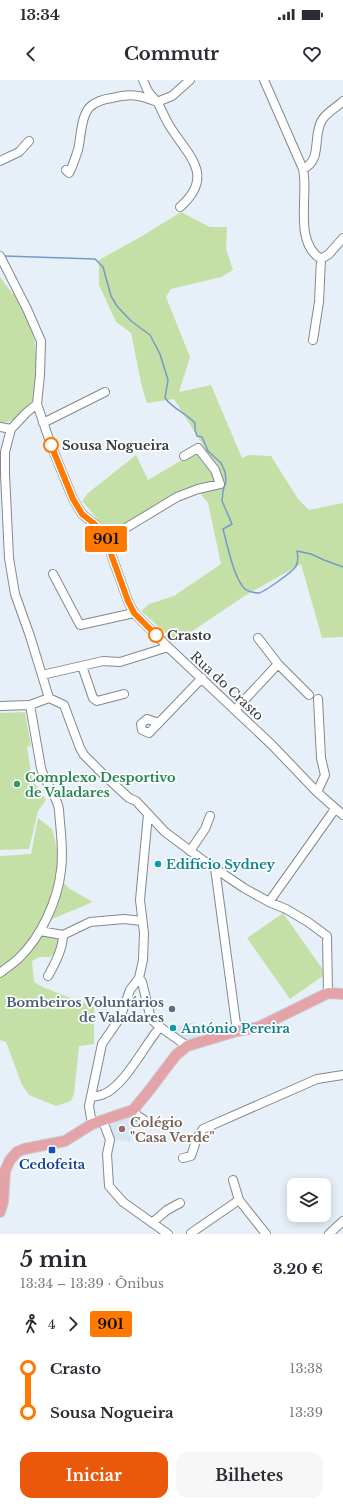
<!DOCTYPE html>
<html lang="pt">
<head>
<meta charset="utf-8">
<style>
	body { margin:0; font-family:"Libre Baskerville",serif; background:#f7f7f7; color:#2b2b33; height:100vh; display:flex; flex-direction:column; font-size:15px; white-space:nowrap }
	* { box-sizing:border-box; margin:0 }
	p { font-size:13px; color:#7c7c81 }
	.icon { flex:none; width:22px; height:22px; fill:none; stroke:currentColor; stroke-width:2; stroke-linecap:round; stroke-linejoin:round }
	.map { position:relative; height:1154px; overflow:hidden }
	.side { display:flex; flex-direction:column; background:#fff; flex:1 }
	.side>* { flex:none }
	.badge { padding:0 8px; border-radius:3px; font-size:14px; line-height:26px }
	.tools { position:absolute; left:287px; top:1098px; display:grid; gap:8px }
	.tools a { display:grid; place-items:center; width:44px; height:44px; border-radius:8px; background:#fff; box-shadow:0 2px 10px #0003; font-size:20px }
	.map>.badge { position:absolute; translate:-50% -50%; box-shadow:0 0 0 2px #fff }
	.legs { display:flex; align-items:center; gap:6px; height:44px; padding:0 20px; font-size:13px }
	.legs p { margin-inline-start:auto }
	.head { display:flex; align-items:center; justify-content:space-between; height:68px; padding:0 20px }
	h1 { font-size:22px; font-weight:800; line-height:30px }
	.cta { display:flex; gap:8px; margin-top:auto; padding:8px 20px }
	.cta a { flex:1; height:46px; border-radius:12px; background:#ea580c; color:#fff; font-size:16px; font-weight:800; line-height:46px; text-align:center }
	.cta a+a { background:#f7f7f7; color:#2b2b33 }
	ul { padding:0 20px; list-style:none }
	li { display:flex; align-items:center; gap:14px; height:44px; font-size:15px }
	li i { display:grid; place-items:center; width:6px; height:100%; margin:0 5px; background:currentColor }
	li i::after { content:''; width:10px; height:10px; margin:-5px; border:3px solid; border-radius:50%; background:#fff }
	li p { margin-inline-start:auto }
	li:first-child i { background:linear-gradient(#0000 50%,currentColor 0) }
	li:last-child i { background:linear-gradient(currentColor 50%,#0000 0) }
	.status { display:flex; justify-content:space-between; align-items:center; height:28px; padding:0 20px; background:#fff; direction:ltr }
	.status svg { height:11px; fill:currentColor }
	header { display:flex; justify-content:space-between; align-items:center; height:52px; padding:0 20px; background:#fff; font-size:18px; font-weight:800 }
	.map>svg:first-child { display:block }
</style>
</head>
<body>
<div class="status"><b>13:34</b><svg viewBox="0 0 49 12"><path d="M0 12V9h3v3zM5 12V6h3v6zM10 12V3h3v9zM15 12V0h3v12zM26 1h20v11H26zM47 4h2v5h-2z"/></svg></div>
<header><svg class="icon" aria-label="back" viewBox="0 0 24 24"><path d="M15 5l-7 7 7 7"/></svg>Commutr<svg class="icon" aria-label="heart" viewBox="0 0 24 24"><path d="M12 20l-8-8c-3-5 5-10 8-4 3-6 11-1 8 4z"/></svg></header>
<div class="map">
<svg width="343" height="1154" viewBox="0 0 343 1154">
	<rect width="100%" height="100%" fill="#e7f0f9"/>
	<path fill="#d6e5f3" d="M194 942 200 960 189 963 172 952 176 951 177 946Z
		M130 1034 139 1039 130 1062 113 1059 109 1048 110 1045 125 1036Z"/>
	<path fill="#c5e0a6" d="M181 132 210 147H227L226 169 233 190 221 197 171 209 166 217 190 277 179 312 211 305 242 378 249 375 271 376 298 419 309 430 343 423V557L322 558 301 484 246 515 176 562 141 531 149 524 174 516 221 484 208 423 195 407 164 420 111 455 82 421 88 413 136 375 148 400 204 367 174 319 147 323 142 307 131 253 116 242 99 205V180L142 156Z
		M0 197 11 212 23 223 34 258 38 291 32 322 20 338 0 344Z
		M25 632 31 666 27 667 32 699 46 720 38 731 29 769 0 770V633Z
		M38 738 52 749 57 769V796L70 809 93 822 40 844 46 852 61 860 58 870 50 877H40L32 881 34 902 45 908 94 927V964L79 966 74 1014 71 1021 56 1026 29 1015 22 1005 6 962 0 960V776L31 774Z
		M283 833 326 894 290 919 247 858Z"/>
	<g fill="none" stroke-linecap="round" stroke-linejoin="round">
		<path stroke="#749aca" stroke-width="1.5" d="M4 176 95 179 103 187 111 216 117 226 131 241 150 255 160 274 168 300 165 318C173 329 186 333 195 343V350L197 356 202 357 208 371 221 383 225 392 226 401 223 411 222 421 232 444 223 449C227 464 234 499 245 509 249 512 254 513 259 513 264 512 294 491 296 486 299 481 298 476 297 471L311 474 324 480 343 487"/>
		<defs>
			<path id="minor" d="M143 0C145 4 146 8 148 11 151 16 155 19 158 23 162 31 165 38 169 45 188 76 216 95 180 127
				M264 0 303 89C309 115 293 162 321 179
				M0 81 19 72 29 61
				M303 89C323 80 312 56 322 40 326 33 337 27 343 21
				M66 90 69 93C73 86 75 78 78 70 81 57 81 34 91 26 97 21 105 19 112 18 130 13 140 15 157 22L172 16 190 0
				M0 176 27 229 41 261 40 295 37 324 51 365 73 419 82 434 97 446 106 460 128 521 134 533 168 567 272 665 317 712 343 735
				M321 179 329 174 343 158
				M313 260 319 222 321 179
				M37 324 26 333 11 349 5 372V394L9 478 15 514 30 556 49 618
				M43 343 105 312
				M0 347 11 349
				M106 460 177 417 198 409 220 404 215 390 198 368 184 376
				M53 494 80 545 134 533
				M258 558 278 584 309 615
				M82 586 93 618 97 621 124 614
				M42 595 103 581 120 582 168 567
				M49 618 64 625 80 668 84 675 104 695 129 718 136 721 165 752 204 781 244 808 269 822 286 829 308 842 327 856 328 913
				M0 626 30 625 49 618
				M236 629 278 584
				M159 643 147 639 141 644 142 650 149 653 202 598
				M317 712 325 695 321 678 318 619
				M190 771 205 749 210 736
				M215 788 237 951
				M269 822 335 729
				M40 851 63 855
				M63 855 90 842 124 839 142 841
				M0 893C6 888 14 883 19 878 41 857 58 820 61 790 64 770 60 749 59 729 56 714 45 703 41 688L30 625
				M48 896C55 884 63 869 63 855
				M139 898 142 902 151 939 160 947 187 966
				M91 1017C95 1016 100 1016 104 1014 125 1005 144 966 160 947
				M133 1030 138 1036 147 1042
				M103 1041 110 1060 107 1074 109 1106 123 1122 168 1154
				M92 1044 89 1026 102 964 120 938 130 910 139 898 143 880 144 853 140 820 148 734
				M183 1078 191 1076 197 1058 203 1049 317 999 343 995
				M233 1100 239 1120 266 1154
				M152 1143 167 1130 180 1123
				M191 1153 239 1120
				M329 1154 343 1141"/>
			<path id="major" d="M0 1132 3 1122 5 1091 10 1080 17 1072 24 1069 65 1061 92 1044 133 1030 148 1012 176 975 187 966 237 951 259 947 328 913 343 914"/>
		</defs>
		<use href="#minor" stroke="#808991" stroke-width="10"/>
		<use href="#major" stroke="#cbcccd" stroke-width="12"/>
		<use href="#minor" stroke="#fff" stroke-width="8"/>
		<use href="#major" stroke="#e3a3a8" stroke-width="10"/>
	</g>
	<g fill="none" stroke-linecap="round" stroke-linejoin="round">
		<defs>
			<path id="line-1" d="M51 365 73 419 82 434 97 446 106 460 128 521 134 533 156 555"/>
		</defs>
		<use href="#line-1" stroke="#fff" stroke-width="9"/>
		<use href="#line-1" stroke="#ff7900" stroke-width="6"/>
	</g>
	<g fill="#fff" stroke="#ff7900" stroke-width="2">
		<circle cx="51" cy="365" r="7"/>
		<circle cx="156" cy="555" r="7"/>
	</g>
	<circle fill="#2e9e5b" stroke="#fbfdfe" stroke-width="1.5" cx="17" cy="704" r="4"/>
	<g fill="#0f9aa8" stroke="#fbfdfe" stroke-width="1.5">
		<circle cx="158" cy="784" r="4"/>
		<circle cx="173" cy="948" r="4"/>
	</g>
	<circle fill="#5c6f8a" stroke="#fbfdfe" stroke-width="1.5" cx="172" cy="929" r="4"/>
	<circle fill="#8d6e63" stroke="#fbfdfe" stroke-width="1.5" cx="122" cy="1049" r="4"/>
	<rect fill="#1a4fb4" stroke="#fbfdfe" stroke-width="1.5" x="48" y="1066" width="8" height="8" rx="2"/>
	<g text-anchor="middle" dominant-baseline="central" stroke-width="3.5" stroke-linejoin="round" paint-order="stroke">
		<g font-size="13" font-weight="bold" fill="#373a3e" stroke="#fbfdfe" text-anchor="start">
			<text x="62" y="365">Sousa Nogueira</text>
			<text x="167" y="555">Crasto</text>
		</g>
		<g font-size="13" fill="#373a3e" stroke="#fbfdfe">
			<text transform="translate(227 606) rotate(43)">Rua do Crasto</text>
		</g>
		<g font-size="13" font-weight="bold" fill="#27864d" stroke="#fbfdfe" text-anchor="start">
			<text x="25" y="697">Complexo Desportivo<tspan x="25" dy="15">de Valadares</tspan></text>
		</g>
		<g font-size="13" font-weight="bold" fill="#0d838f" stroke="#fbfdfe" text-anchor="start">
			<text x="166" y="784">Edifício Sydney</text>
			<text x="181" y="948">António Pereira</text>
		</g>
		<g font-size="13" font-weight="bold" fill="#4e5e75" stroke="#fbfdfe" text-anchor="end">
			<text x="164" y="922">Bombeiros Voluntários<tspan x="164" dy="15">de Valadares</tspan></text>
		</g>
		<g font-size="13" font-weight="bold" fill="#785e54" stroke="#fbfdfe" text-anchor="start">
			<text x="130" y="1042">Colégio<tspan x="130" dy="15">"Casa Verde"</tspan></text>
		</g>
		<g font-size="13" font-weight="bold" fill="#164399" stroke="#fbfdfe">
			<text x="52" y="1084">Cedofeita</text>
		</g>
	</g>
</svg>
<div class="tools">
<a><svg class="icon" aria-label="layers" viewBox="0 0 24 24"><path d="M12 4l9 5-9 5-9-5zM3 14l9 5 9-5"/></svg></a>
</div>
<b class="badge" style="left:106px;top:459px;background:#ff7900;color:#111">901</b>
</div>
<section class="side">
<div class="head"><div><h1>5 min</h1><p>13:34 – 13:39 · Ônibus</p></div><b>3.20 €</b></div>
<div class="legs"><svg class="icon" aria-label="walk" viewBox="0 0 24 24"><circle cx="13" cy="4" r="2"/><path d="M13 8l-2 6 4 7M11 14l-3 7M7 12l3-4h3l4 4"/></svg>4<svg class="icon" aria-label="forward" viewBox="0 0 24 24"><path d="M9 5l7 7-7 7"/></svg><b class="badge" style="background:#ff7900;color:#111">901</b></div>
<ul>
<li><i style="color:#ff7900"></i><b>Crasto</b><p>13:38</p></li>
<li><i style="color:#ff7900"></i><b>Sousa Nogueira</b><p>13:39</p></li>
</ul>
<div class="cta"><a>Iniciar</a><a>Bilhetes</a></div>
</section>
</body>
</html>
